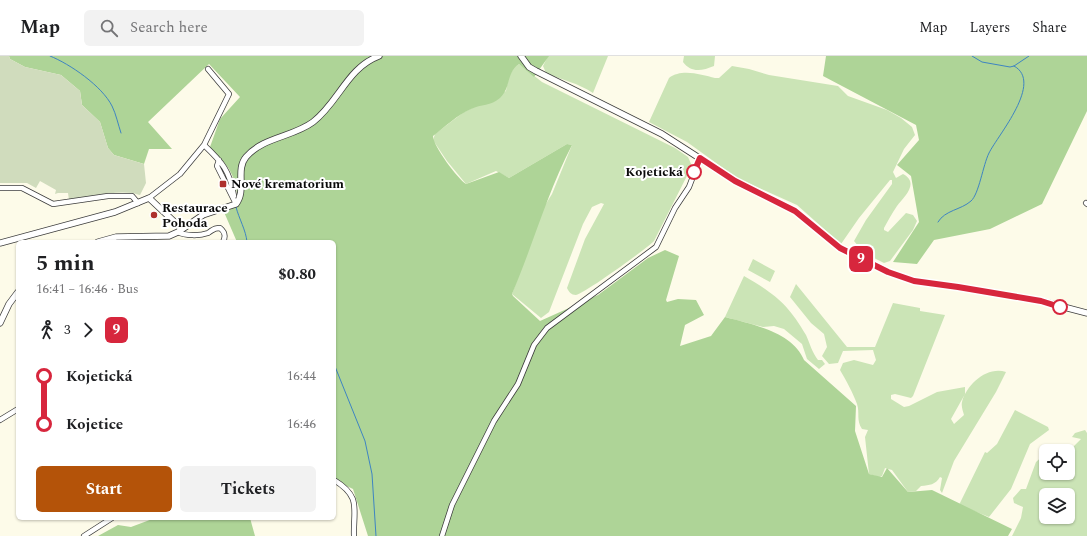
<!DOCTYPE html>
<html lang="en">
<head>
<meta charset="utf-8">
<style>
	body { margin:0; font-family:Spectral,serif; background:#f2f2f2; color:#202124; height:100vh; display:flex; flex-direction:column; font-size:15px; white-space:nowrap }
	* { box-sizing:border-box; margin:0 }
	p { font-size:13px; color:#757577 }
	.icon { flex:none; width:22px; height:22px; fill:none; stroke:currentColor; stroke-width:2; stroke-linecap:round; stroke-linejoin:round }
	.map { position:relative; flex:1; overflow:hidden }
	.panel { position:absolute; left:16px; top:184px; width:320px; height:280px; display:flex; flex-direction:column; background:#fff; border-radius:6px; box-shadow:0 1px 3px #0004 }
	.panel>* { flex:none }
	.badge { padding:0 8px; border-radius:6px; font-size:14px; line-height:26px }
	.fabs { position:absolute; left:1039px; top:388px; display:grid; gap:8px }
	.fabs a { display:grid; place-items:center; width:36px; height:36px; border-radius:6px; background:#fff; box-shadow:0 1px 3px #0004; font-size:20px }
	.map>.badge { position:absolute; translate:-50% -50%; box-shadow:0 0 0 2px #fff }
	.legs { display:flex; align-items:center; gap:6px; height:44px; padding:0 20px; font-size:13px }
	.legs p { margin-inline-start:auto }
	.overview { display:flex; align-items:center; justify-content:space-between; height:68px; padding:0 20px }
	h1 { font-size:22px; font-weight:700; line-height:30px }
	.action { display:flex; gap:8px; margin-top:auto; padding:8px 20px }
	.action a { flex:1; height:46px; border-radius:6px; background:#b45309; color:#fff; font-size:16px; font-weight:700; line-height:46px; text-align:center }
	.action a+a { background:#f2f2f2; color:#202124 }
	ul { padding:0 20px; list-style:none }
	li { display:flex; align-items:center; gap:14px; height:48px; font-size:15px }
	li i { display:grid; place-items:center; width:6px; height:100%; margin:0 5px; background:currentColor }
	li i::after { content:''; width:10px; height:10px; margin:-5px; border:3px solid; border-radius:50%; background:#fff }
	li p { margin-inline-start:auto }
	li:first-child i { background:linear-gradient(#0000 50%,currentColor 0) }
	li:last-child i { background:linear-gradient(currentColor 50%,#0000 0) }
	header { display:flex; align-items:center; gap:24px; box-sizing:border-box; height:56px; padding:0 20px; background:#fff; border-bottom:1px solid #e0e0e0 }
	header strong { font-size:19px }
	nav { display:flex; gap:22px; margin-inline-start:auto; font-size:14px }
	.search { width:280px; height:36px; background:#f2f2f2; display:flex; align-items:center; gap:10px; box-sizing:border-box; padding:0 14px; border-radius:6px; color:#757577; font-size:15px }
	.map>svg:first-child { display:block }
</style>
</head>
<body>
<header>
<strong>Map</strong>
<div class="search"><svg class="icon" aria-label="search" viewBox="0 0 24 24"><circle cx="10" cy="10" r="6"/><path d="M15 15l6 6"/></svg>Search here</div>
<nav><a>Map</a><a>Layers</a><a>Share</a></nav>
</header>
<div class="map">
<svg width="1087" height="480" viewBox="0 0 1087 480">
	<rect width="100%" height="100%" fill="#fdfbe9"/>
	<path fill="#cbe4b6" fill-rule="evenodd" d="M548 0H608L593 37C578 27 562 24 546 17L543 10Z
		M684 0H715L714 10C702 15 691 17 683 6Z
		M519 8 542 26 675 92 688 101 692 110 654 185C645 194 585 237 576 239 571 239 569 236 567 232L585 183 604 148 601 147 592 151 583 168 549 256 541 262 512 238 542 154 552 138 572 89 567 88 509 122 496 115 466 128 447 105 433 84 435 78 464 56 506 35C508 24 509 15 519 8Z
		M732 10 749 13 769 19 838 30 848 40 887 54 901 62 912 71 915 79 904 93 893 116 896 122 903 118C920 127 904 141 897 150 892 157 888 165 884 172V174L888 176 906 157 913 159 917 165 913 174 890 205 884 207 864 197 854 185 866 164 892 128V124H890L859 162 841 188 797 149 737 122 687 86 649 66 669 22C682 12 702 19 715 22H719Z
		M753 203 775 215 770 226 748 214Z
		M744 220C775 238 788 248 806 279 810 288 812 296 818 304H822L825 308 819 313 807 303 802 288 784 273 774 270 763 271 725 261Z
		M796 228 847 291H875L893 247 920 252V255L945 259 913 340 911 342 895 338 891 339V343L904 351 909 350 937 336 965 331V338L951 363 954 368 964 359C963 355 961 350 962 346 967 328 987 310 1006 316L996 336 954 405 942 437 940 434 942 422 940 421C935 429 930 429 921 430L916 435 908 436 892 414 885 412 882 420 879 421 869 418 865 381 868 374 862 373C856 364 860 357 857 348 853 337 846 324 840 314L843 307 854 304 873 309 876 304 873 294 843 295 838 307 829 308 822 300 827 291 824 278 811 267 790 241Z
		M1015 354 1048 371 1049 374 1030 388 1011 433 989 461 959 449 985 396 987 397 997 388Z
		M1085 374 1087 377V480H1012L1021 462 1023 451 1014 447 1013 442 1021 433H1026L1036 406 1046 397V417H1068V396L1081 383 1072 381 1075 377ZM1046 439H1068V461H1046Z"/>
	<path fill="#aed497" d="M9 0H549L534 21 519 8C506 17 511 32 500 42 491 50 481 48 471 53 457 59 445 71 433 80 433 90 458 123 466 128L499 116 509 122 567 88 572 89C547 137 533 189 512 238L513 240 540 265 598 239 648 202 665 194 679 200 666 244 667 246 678 243 696 244 704 259 685 269 680 290 711 280 725 261C751 268 793 276 804 304L856 350 855 375 869 418 882 421 887 412 908 436 932 434 1012 473 1008 480H368L353 433 334 424V186H237L224 156 231 153 239 147C233 114 232 115 210 91L220 63 240 41 209 8 148 66 172 93H149L144 108 114 99 108 92 100 66 82 49 80 35 61 19 25 11 10 3Z
		M826 0H1087V55L1042 148 990 173 934 184 917 208 893 206 919 166 911 120 897 109 919 84 916 69 823 20Z
		M155 462H250L255 480H98L118 469 131 471Z"/>
	<path fill="#d0dcbd" d="M0 0H9L10 3 25 11 61 19 80 35 82 49 100 66 108 92 114 99 144 108 146 127 140 139C121 132 89 141 69 144L68 137H58L55 138 56 134 40 125 36 132 27 127H0Z"/>
	<g fill="none" stroke-linecap="round" stroke-linejoin="round">
		<path stroke="#3e84c2" stroke-width="1" d="M50 0C70 8 102 30 112 50 116 58 118 68 121 77
			M972 0 982 6 1010 11 1014 10 1029 0
			M236 151C239 163 246 174 247 186
			M938 166C945 154 961 154 971 145 979 138 983 109 989 97 998 79 1044 26 1014 10
			M334 308 365 385 372 418 376 480"/>
		<defs>
			<path id="minor" d="M204 89C222 106 230 115 234 140
				M219 104 217 110 236 148
				M0 132H22L53 148 108 140H132L138 147
				M149 142 180 118 204 89 229 38 208 13
				M1086 147 1087 148
				M178 176C185 180 200 180 208 177 213 174 213 172 220 172 225 176 226 180 223 186
				M0 364 18 353
				M334 424C362 441 353 453 354 480
				M84 480 112 462
				M442 480 452 449 494 365 518 328 534 289 547 272 656 191 675 152 689 131 700 102"/>
			<path id="tertiary" d="M521 0 529 11 536 15 662 78 735 125 795 155 840 192 888 216 914 225 958 231 1041 245 1087 257
				M98 186 116 181 169 180 178 176 203 159 236 148C247 134 235 114 246 101 263 81 293 81 313 66 339 46 347 12 379 0
				M0 187 115 156 149 142 182 173
				M0 267 9 248 18 236"/>
		</defs>
		<use href="#minor" stroke="#3d3d3d" stroke-width="6"/>
		<use href="#tertiary" stroke="#3d3d3d" stroke-width="7"/>
		<use href="#minor" stroke="#fff" stroke-width="4.5"/>
		<use href="#tertiary" stroke="#fff" stroke-width="5.5"/>
	</g>
	<g fill="none" stroke-linecap="round" stroke-linejoin="round">
		<defs>
			<path id="line-1" d="M694 116 700 102 735 125 795 155 840 192 888 216 914 225 958 231 1041 245 1060 251"/>
		</defs>
		<use href="#line-1" stroke="#fff" stroke-width="9"/>
		<use href="#line-1" stroke="#d7263d" stroke-width="6"/>
	</g>
	<g fill="#fff" stroke="#d7263d" stroke-width="2">
		<circle cx="694" cy="116" r="7"/>
		<circle cx="1060" cy="251" r="7"/>
	</g>
	<g fill="#ae302e" stroke="#fff" stroke-width="1.5">
		<rect x="219" y="124" width="8" height="8" rx="2"/>
		<circle cx="154" cy="159" r="4"/>
	</g>
	<g text-anchor="middle" dominant-baseline="central" stroke-width="4" stroke-linejoin="round" paint-order="stroke">
		<g font-size="13" font-weight="bold" fill="#0a0a0a" stroke="#fff" text-anchor="end">
			<text x="683" y="116">Kojetická</text>
		</g>
		<g font-size="13" font-weight="bold" fill="#0a0a0a" stroke="#fff" text-anchor="start">
			<text x="231" y="128">Nové krematorium</text>
			<text x="162" y="152">Restaurace<tspan x="162" dy="15">Pohoda</tspan></text>
		</g>
	</g>
</svg>
<div class="fabs">
<a><svg class="icon" aria-label="locate" viewBox="0 0 24 24"><circle cx="12" cy="12" r="6"/><path d="M12 2v4M12 18v4M2 12h4M18 12h4"/></svg></a>
<a><svg class="icon" aria-label="layers" viewBox="0 0 24 24"><path d="M12 4l9 5-9 5-9-5zM3 14l9 5 9-5"/></svg></a>
</div>
<b class="badge" style="left:861px;top:203px;background:#d7263d;color:#fff">9</b>
<section class="panel">
<div class="overview"><div><h1>5 min</h1><p>16:41 – 16:46 · Bus</p></div><b>$0.80</b></div>
<div class="legs"><svg class="icon" aria-label="walk" viewBox="0 0 24 24"><circle cx="13" cy="4" r="2"/><path d="M13 8l-2 6 4 7M11 14l-3 7M7 12l3-4h3l4 4"/></svg>3<svg class="icon" aria-label="forward" viewBox="0 0 24 24"><path d="M9 5l7 7-7 7"/></svg><b class="badge" style="background:#d7263d;color:#fff">9</b></div>
<ul>
<li><i style="color:#d7263d"></i><b>Kojetická</b><p>16:44</p></li>
<li><i style="color:#d7263d"></i><b>Kojetice</b><p>16:46</p></li>
</ul>
<div class="action"><a>Start</a><a>Tickets</a></div>
</section>
</div>
</body>
</html>
